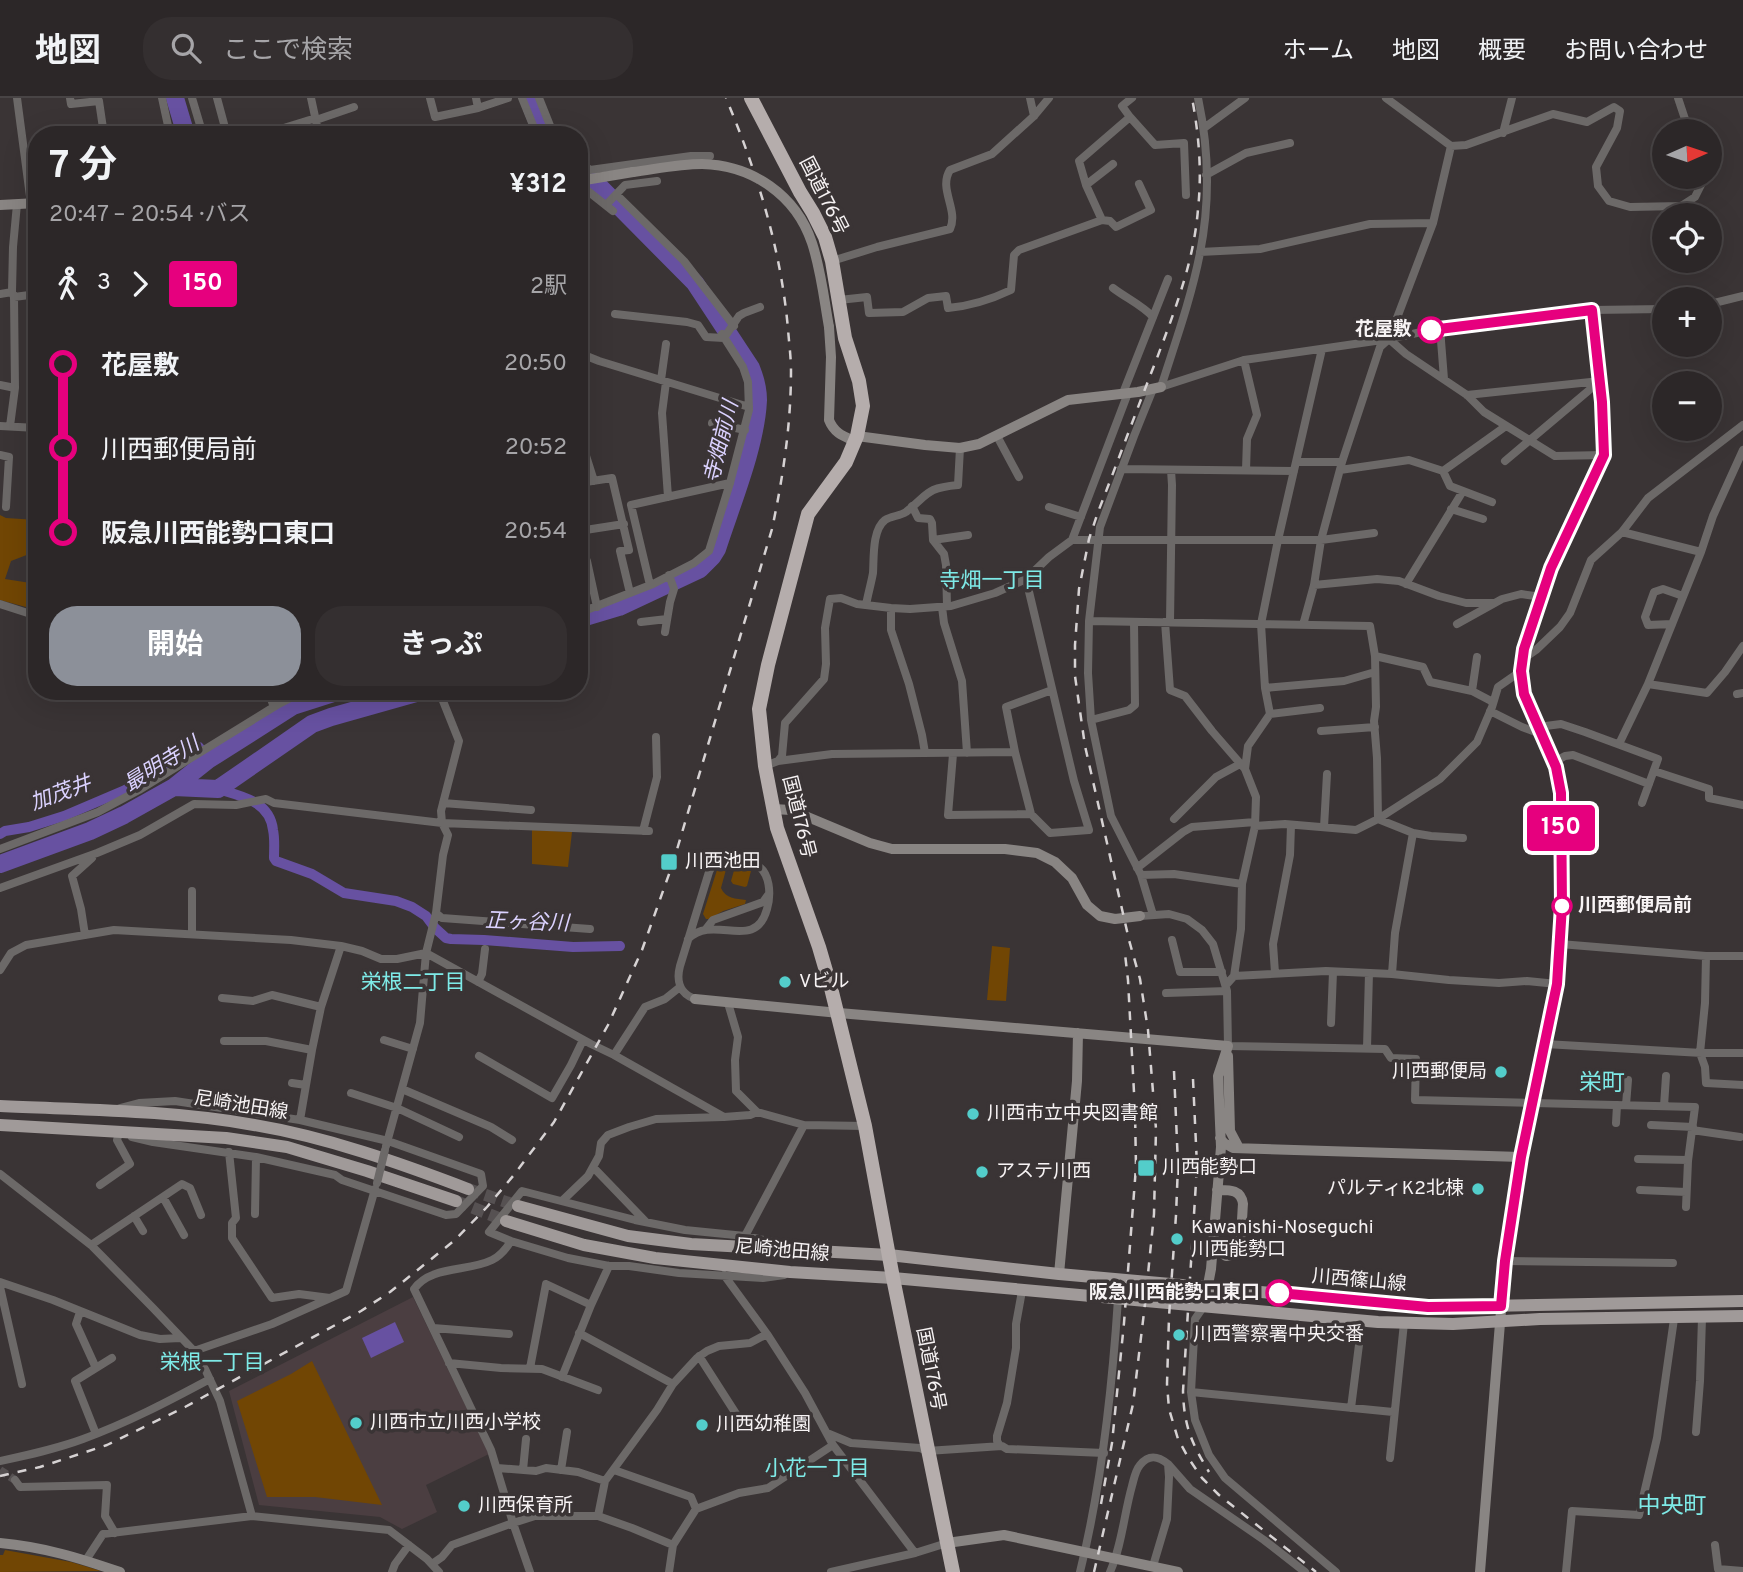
<!DOCTYPE html>
<html lang="ja">
<head>
<meta charset="utf-8">
<style>
	body { margin:0; font-family:Overpass,"Noto Sans JP",sans-serif; background:#342f30; color:#f1f3f6; height:100vh; display:flex; flex-direction:column; font-size:26px; white-space:nowrap }
	* { box-sizing:border-box; margin:0 }
	p { font-size:23px; color:#a6a5a8 }
	.icon { flex:none; width:38px; height:38px; fill:none; stroke:currentColor; stroke-width:2; stroke-linecap:round; stroke-linejoin:round }
	.map { position:relative; flex:1; overflow:hidden }
	.sheet { position:absolute; left:28px; top:28px; width:560px; height:574px; display:flex; flex-direction:column; background:#2c2728; border-radius:28px; box-shadow:0 7px 28px #0002,0 0 0 2px #484445 }
	.sheet>* { flex:none }
	.badge { padding:0 14px; border-radius:5px; font-size:24px; line-height:46px }
	.needle { width:46px; rotate:87deg }
	.tools { position:absolute; left:1652px; top:21px; display:grid; gap:14px }
	.tools a { display:grid; place-items:center; width:70px; height:70px; border-radius:50%; background:#2c2728; box-shadow:0 7px 28px #0002,0 0 0 2px #484445; font-size:35px }
	.map>.badge { position:absolute; translate:-50% -50%; box-shadow:0 0 0 4px #fff }
	.legs { display:flex; align-items:center; gap:10px; height:77px; padding:0 21px; font-size:23px }
	.legs p { margin-inline-start:auto }
	.summary { display:flex; align-items:center; justify-content:space-between; height:119px; padding:0 21px }
	h1 { font-size:38px; font-weight:700; line-height:52px }
	.cta { display:flex; gap:14px; margin-top:auto; padding:14px 21px }
	.cta a { flex:1; height:80px; border-radius:28px; background:#8c9099; color:#fff; font-size:28px; font-weight:700; line-height:80px; text-align:center }
	.cta a+a { background:#342f30; color:#f1f3f6 }
	ul { padding:0 21px; list-style:none }
	li { display:flex; align-items:center; gap:24px; height:84px; font-size:26px }
	li i { display:grid; place-items:center; width:10px; height:100%; margin:0 9px; background:currentColor }
	li i::after { content:''; width:18px; height:18px; margin:-9px; border:5px solid; border-radius:50%; background:#2c2728 }
	li p { margin-inline-start:auto }
	li:first-child i { background:linear-gradient(#0000 50%,currentColor 0) }
	li:last-child i { background:linear-gradient(currentColor 50%,#0000 0) }
	header { display:flex; align-items:center; gap:42px; box-sizing:border-box; height:98px; padding:0 35px; background:#2c2728; border-bottom:2px solid #484445 }
	header strong { font-size:33px }
	nav { display:flex; gap:38px; margin-inline-start:auto; font-size:24px }
	.search { width:490px; height:63px; background:#342f30; display:flex; align-items:center; gap:18px; box-sizing:border-box; padding:0 24px; border-radius:28px; color:#a6a5a8; font-size:26px }
	.map>svg:first-child { display:block }
</style>
</head>
<body>
<header>
<strong>地図</strong>
<div class="search"><svg class="icon" aria-label="search" viewBox="0 0 24 24"><circle cx="10" cy="10" r="6"/><path d="M15 15l6 6"/></svg>ここで検索</div>
<nav><a>ホーム</a><a>地図</a><a>概要</a><a>お問い合わせ</a></nav>
</header>
<div class="map">
<svg width="1743" height="1474" viewBox="0 0 1743 1474">
	<rect width="100%" height="100%" fill="#3a3435"/>
	<path fill="#4b3e41" d="M413 1199 489 1356 426 1387 437 1414 402 1431 380 1419 259 1407 229 1293Z"/>
	<path fill="#714604" d="M0 417 6 420 37 422V453L11 463 5 481 37 486V512L0 502Z
		M532 732 572 734 568 769 532 766Z
		M738 767 750 770 751 773 747 788 745 789 733 786 731 783 735 769Z
		M722 768H727L721 790C725 800 736 801 746 802L745 806 723 813 709 821H706L703 816 717 772Z
		M992 848 1010 850 1006 903 987 902Z
		M312 1263 382 1407 315 1399H267L237 1303 291 1276Z
		M5 1452 71 1464 101 1473 0 1474V1457H3Z"/>
	<path fill="#6751a1" d="M395 1224 404 1244 371 1260 362 1240Z"/>
	<g fill="none" stroke-linecap="round" stroke-linejoin="round">
		<path stroke="#6751a1" stroke-width="10" d="M199 649 208 662
			M218 691C241 698 270 703 273 732 275 741 274 751 274 760L276 763 312 776 344 795 396 803 412 809 426 818 435 830 446 840 451 841 484 842 573 849 620 848
			M0 736 5 733 29 729 64 718 125 692 169 666"/>
		<path stroke="#6751a1" stroke-width="18" d="M175 0 186 37
			M529 0C532 13 538 26 547 37
			M579 71 598 87 695 185 751 270C755 280 758 290 758 302 756 348 731 407 717 451L712 459 700 471 619 509 579 521
			M174 689 218 691 312 626 331 619 423 593
			M0 766 90 733 124 717 174 689 208 662 293 608 340 593"/>
		<path stroke="#565152" stroke-width="8" stroke-dasharray="8 4" stroke-linecap="butt" d="M0 1372 15 1382"/>
		<path stroke="#565152" stroke-width="12" stroke-dasharray="12 6" stroke-linecap="butt" d="M468 1091 518 1108
			M456 1103 506 1123"/>
		<path stroke="#6c6968" stroke-width="8" d="M17 0 31 106
			M70 0 71 6 99 3 104 37
			M162 0 170 37
			M192 0 203 37
			M217 0 227 37
			M311 0 319 37
			M430 0 435 19 478 10 476 0
			M522 0 537 37
			M539 0 551 30 555 37
			M1030 0 1034 18
			M1386 0 1451 48 1466 47 1553 16 1587 24 1614 9 1620 13 1617 30 1596 69 1598 88 1609 103 1630 109 1681 108 1695 99 1705 79
			M1678 0 1689 33
			M478 10 508 0
			M1130 19 1155 47 1184 45 1186 97
			M316 22 354 9
			M1204 30 1245 0
			M1503 35 1512 0
			M261 37 316 20
			M579 64 590 72 691 58H710
			M1206 77 1246 55 1290 45
			M579 86 613 113
			M1086 87 1079 63 1130 19 1122 8 1132 0
			M617 97 684 163 734 228
			M606 107 625 87 657 83
			M1102 122 1086 87 1113 66
			M1433 125 1451 48
			M1200 154 1260 151 1370 126 1433 125 1389 241 1380 249 1342 364 1321 442 1314 487 1303 527
			M832 163 877 149 950 131C959 112 938 91 950 72L992 56 1034 18 1049 0
			M1113 190C1126 200 1142 207 1153 219
			M12 194 13 149 17 106
			M0 196 12 194 14 199 37 196
			M839 202 867 199 869 215 903 214 928 200 946 198 948 210C971 208 990 202 1011 192L1014 157 1019 152 1102 122 1110 123 1116 129 1151 112 1139 86
			M1710 206 1743 198
			M615 216 687 224 698 227 706 239 724 240 739 218 744 215 760 209
			M1440 230 1444 281
			M1389 241 1406 256 1467 297 1484 314 1555 358 1604 357
			M579 255 599 263 749 309
			M1244 262 1257 317 1247 341 1246 372
			M661 282 666 246
			M666 284 662 315 668 399
			M0 287 15 290
			M1161 289 1244 262 1389 241 1440 230 1592 212 1664 211
			M1161 289C1175 245 1191 201 1200 155 1210 104 1209 51 1198 0
			M1123 295 1168 181
			M1467 297 1600 283 1505 363
			M712 325 745 332
			M0 328 37 330
			M10 328 15 290 14 199
			M997 338 1019 379
			M579 343 581 342 594 383
			M0 357 9 359 6 409
			M1296 364H1342
			M1121 371 1294 373
			M1340 372 1409 362 1443 373
			M579 385 612 380 629 452 620 453 630 495
			M1492 404 1450 388 1443 373 1506 328
			M912 408 918 420 930 421 932 425 933 442 944 456 946 467 947 508
			M1049 409 1081 419
			M1451 411 1483 421
			M579 433 624 426
			M1622 434 1701 454
			M933 442 968 437
			M1072 442H1321L1374 435
			M587 463 597 509
			M1406 486 1463 393
			M650 487 631 407 730 385
			M1314 487 1377 481 1399 483 1439 498 1466 505H1494
			M0 506 37 518
			M866 507C868 496 871 486 873 475 874 460 872 432 885 422 891 418 900 418 906 414 929 396 925 390 958 387L960 350
			M942 509 944 525 962 583 967 655
			M891 510V532L909 586 922 637 925 655
			M579 515 653 486 694 465 709 453 730 385 749 312 748 284 743 269 722 236
			M1089 523 1370 528 1375 558 1376 609 1374 623 1377 660 1378 721 1413 735 1395 835 1392 876
			M641 524 667 521
			M1165 524 1170 592 1185 598 1212 633 1245 671
			M1170 524 1172 387 1171 372
			M1457 526 1502 501 1521 496 1542 499
			M1672 526 1648 527 1645 519 1654 494 1663 491 1683 498
			M665 534 670 504 674 491 669 477
			M1375 558 1423 569 1430 584 1472 593 1493 604
			M1523 561 1536 552 1560 529 1570 515 1591 462 1622 434 1648 400 1743 327
			M1648 586 1707 595 1725 574 1743 548
			M1265 590 1344 583 1375 574
			M268 593 274 609
			M1472 593 1477 559
			M1737 596 1743 595
			M1490 613 1522 629 1541 636
			M1270 616 1320 610
			M1091 622 1129 612 1135 607 1134 524
			M1538 629 1561 626 1585 634 1658 661 1642 705
			M1321 633 1375 629
			M1619 646 1648 586 1701 454 1713 418 1743 352
			M1015 654 1006 609 1052 592
			M953 656 948 717 1031 716 1050 735 1089 732 1074 683 1026 481
			M778 663 782 658 785 625 824 581 826 566 825 530 830 501 841 500 857 506 891 510 910 511 951 508 995 495 1026 481 1049 459 1072 442 1128 295
			M1554 664 1565 658 1573 657 1649 686
			M765 668 778 663 832 656 1015 654 1031 716
			M1654 673 1709 691V700L1743 707
			M443 705 531 712
			M1174 721 1216 679 1240 666
			M1255 728 1285 726 1356 732 1378 721 1440 681 1477 644 1492 609 1498 589 1521 573
			M1324 729 1327 676
			M643 733 657 679 656 639
			M1413 735 1431 738 1463 740
			M0 751 98 714 139 692 277 607 304 593
			M1137 770 1183 734 1192 729 1255 724
			M1141 777 1174 776 1242 786
			M0 790 97 755 140 737 194 706 236 707 266 701 274 705 442 725 649 733
			M436 815 442 820 590 831
			M1153 817 1141 777 1111 718 1091 622 1088 575 1089 523 1100 429 1134 338 1153 291
			M1140 818 1169 816 1187 821 1202 832 1213 846 1227 893 1228 948 1385 951 1391 960 1416 961 1415 1002 1695 1009 1688 1063 1686 1109
			M706 831 713 822 763 804 768 797
			M192 836V793
			M85 837 81 811 72 778 92 760
			M688 841C714 815 755 855 767 811 771 797 771 774 755 766 751 764 744 763 740 762 724 758 716 758 709 774L680 868C676 883 680 896 695 901
			M1172 842 1180 874H1222
			M1560 846 1706 858H1743
			M1706 858 1705 905 1700 955 1705 969 1706 985 1743 987
			M0 872 11 855 26 847 114 832 291 842 341 848 362 853 381 861H397L426 855 591 946 614 957
			M1275 875 1273 846 1290 757 1291 727
			M1234 878 1326 873 1392 876 1449 882 1499 885 1527 883 1557 886
			M478 884 482 876 485 851
			M1226 887 1234 878 1241 831 1242 786 1255 728 1256 699 1245 671 1248 648 1270 616 1265 590 1261 526 1278 442 1322 251
			M680 889 665 901 645 909 614 957 724 1019 750 1017 757 1014
			M1166 895 1227 893
			M222 900 253 903 272 897 321 909
			M728 905 738 939 735 962 736 993 757 1014 804 1027
			M1331 925 1333 874
			M384 942 413 951
			M224 943H266L312 952
			M1545 946 1702 955H1743
			M1367 950 1369 875
			M479 958 552 1000 571 967 583 942
			M292 985 306 987
			M402 991 491 1029 512 1042
			M351 995 397 1010 459 1039
			M1626 1007 1628 982
			M1664 1008 1666 978
			M120 1010 139 1005 175 1003 300 1022 388 1043 481 1076 483 1088 456 1116 446 1117 342 1082 335 1077 256 1059 153 1044 132 1039
			M300 1022 312 952 321 909 341 848
			M1616 1025 1617 1007
			M1651 1027 1693 1029
			M1692 1032 1740 1039
			M386 1048 420 925 426 855 436 815 443 757 448 737 442 725 441 713 459 643 439 593
			M229 1054 236 1120 232 1125V1140L272 1200 299 1196 330 1200
			M1638 1061 1688 1062
			M593 1069 646 1124
			M0 1076 91 1147 153 1210 194 1253 205 1271 220 1303 252 1418
			M100 1087 130 1066 117 1042 119 1035
			M1640 1092 1686 1094
			M163 1099 184 1137
			M562 1103 588 1078 599 1058 601 1045 608 1037 629 1029 656 1021 723 1019
			M255 1116 256 1059
			M134 1118 143 1133
			M745 1138 804 1027 865 1028
			M511 1143C506 1151 500 1158 492 1162 468 1174 431 1167 414 1191L491 1352 513 1425 530 1474
			M782 1146 745 1138 685 1132 635 1122 522 1093 489 1134 511 1143 568 1160 609 1168H629L679 1175 763 1180 784 1177
			M91 1147 182 1086 190 1090 201 1117
			M1505 1163 1673 1165
			M724 1177 767 1236 805 1295 833 1347 915 1455 947 1445
			M0 1184 53 1202 140 1237 160 1241 180 1240
			M0 1189 22 1286
			M1204 1208 1195 1221 1191 1294 1195 1322 1209 1357 1225 1380 1336 1474
			M80 1214 76 1226 96 1270
			M433 1230 509 1236
			M579 1235 673 1286
			M194 1253 272 1226 346 1193 375 1091
			M699 1258 740 1322
			M449 1265 501 1270 542 1271 598 1292
			M530 1270 546 1186 591 1207
			M562 1279 591 1207 609 1168
			M1191 1294 1393 1314
			M1351 1310 1362 1223
			M1696 1334 1700 1283 1702 1220
			M827 1335 851 1345 920 1350 927 1353 1002 1348 1007 1351 1104 1355
			M96 1336 75 1283 112 1260
			M1000 1348 997 1343V1338L1007 1305 1016 1250V1226L1022 1193
			M1390 1360 1404 1225
			M0 1363C28 1357 56 1351 83 1341 127 1325 169 1303 210 1281
			M1168 1366 1190 1391 1264 1442 1305 1474
			M497 1370 536 1373 546 1370 578 1374 605 1383
			M523 1372 526 1341
			M561 1372 567 1334
			M614 1372 691 1399 696 1411
			M15 1382 20 1389 107 1387 105 1418 115 1435
			M598 1418 605 1383 657 1312 673 1286 697 1260 707 1253 719 1248 750 1245 767 1236
			M1715 1447 1718 1471 1743 1473
			M86 1462 103 1436 252 1418 389 1432 427 1461 439 1474
			M432 1466 442 1459 452 1447 513 1425 535 1418H598L632 1430 673 1447
			M392 1474 395 1466 409 1447
			M669 1474 673 1447 696 1411 739 1395 768 1390 833 1347
			M831 1474 915 1455
			M1080 1474C1102 1385 1112 1293 1118 1201
			M1110 1474C1122 1447 1124 1416 1132 1388 1134 1381 1135 1373 1140 1367 1149 1356 1158 1358 1168 1366L1169 1379 1167 1421 1153 1468
			M1566 1474 1572 1413 1639 1417 1657 1340 1674 1221"/>
		<path stroke="#898583" stroke-width="10" d="M579 83 633 74
			M0 107 37 105
			M829 229 831 259 829 322C834 335 843 338 855 343
			M857 338 925 347 960 350 979 346 1068 302 1138 294 1161 289
			M773 711 791 712 870 745 892 751H1005L1037 755 1055 764 1072 780 1087 807 1100 818 1115 821 1140 818
			M695 901 839 915 1228 948
			M1228 958 1230 1033 1239 1050
			M1220 1040 1224 1045 1233 1050 1521 1059
			M1213 1150 1226 1158C1231 1157 1233 1158 1236 1154 1242 1146 1242 1116 1243 1106 1241 1091 1229 1092 1217 1092
			M1059 1176 1077 983 1078 935
			M1204 1208 1211 1171 1221 1049 1218 978 1228 948
			M0 1445C44 1449 79 1460 120 1474
			M947 1445 1004 1437 1178 1474
			M1480 1474 1505 1163 1521 1059 1557 886 1562 808 1561 695 1556 669 1524 596 1521 573 1524 551 1551 469 1604 357 1602 304 1592 212"/>
		<path stroke="#a09a99" stroke-width="12" d="M0 1008C84 1012 171 1012 254 1027 326 1039 400 1065 468 1091
			M0 1027 226 1040 287 1049 367 1073 456 1103
			M518 1108 628 1138 691 1146 889 1157 1059 1176 1428 1209 1743 1203
			M506 1123 584 1147 655 1160 790 1174 893 1180 1378 1224 1453 1226 1540 1221 1743 1218"/>
		<path stroke="#b5adac" stroke-width="14" d="M751 0 800 94 813 115 825 139 832 163 845 240 859 283 863 308 857 338 846 364 808 416 768 567 759 611 765 668 777 730 819 849 831 890 865 1028 893 1180 953 1474"/>
		<path stroke="#d6d2d3" stroke-width="2.5" stroke-dasharray="9 9" stroke-linecap="butt" d="M1174 973 1178 1067 1176 1117 1169 1219 1167 1286 1169 1311 1178 1341 1189 1361 1202 1380 1219 1397 1316 1474
			M1193 981 1197 1068 1183 1293C1184 1328 1191 1344 1209 1374
			M0 1378 40 1369 107 1347 185 1309 361 1213 390 1194 455 1142 487 1109 513 1078 554 1024 608 927 642 852 673 765 772 431C783 379 791 327 791 273 791 259 789 245 788 231 781 151 757 74 726 0
			M1101 1406 1112 1345 1124 1225 1136 1069 1135 1013 1128 882 1125 856
			M1094 1474 1133 1306 1145 1206 1154 1116 1156 1031 1148 932 1140 881 1129 842 1085 648 1075 578V547L1079 491 1089 441 1098 414C1118 363 1137 311 1157 260 1175 212 1194 163 1198 111 1202 74 1199 37 1192 0"/>
		<path stroke="#6c6968" stroke-width="8" d="M377 1085 385 1052"/>
		<path stroke="#898583" stroke-width="10" d="M633 74C656 71 679 66 702 66 752 67 796 97 812 145 821 172 824 201 829 229"/>
	</g>
	<g fill="none" stroke-linecap="round" stroke-linejoin="round">
		<defs>
			<path id="line-1" d="M1279 1195 1428 1209 1501 1208 1505 1163 1521 1059 1557 886 1562 808 1561 695 1556 669 1524 596 1521 573 1524 551 1551 470 1604 357 1602 304 1592 212 1431 232"/>
		</defs>
		<use href="#line-1" stroke="#fff" stroke-width="16"/>
		<use href="#line-1" stroke="#e6007e" stroke-width="10"/>
	</g>
	<g fill="#fff" stroke="#e6007e" stroke-width="3.5">
		<circle cx="1431" cy="232" r="12"/>
		<circle cx="1562" cy="808" r="9"/>
		<circle cx="1279" cy="1195" r="12"/>
	</g>
	<g fill="#53cdca" stroke="#3a3435" stroke-width="2.5">
		<rect x="660" y="755" width="18" height="18" rx="3.5"/>
		<circle cx="785" cy="884" r="7"/>
		<circle cx="1501" cy="974" r="7"/>
		<circle cx="973" cy="1016" r="7"/>
		<rect x="1137" y="1061" width="18" height="18" rx="3.5"/>
		<circle cx="982" cy="1074" r="7"/>
		<circle cx="1478" cy="1091" r="7"/>
		<circle cx="1177" cy="1141" r="7"/>
		<circle cx="1179" cy="1237" r="7"/>
		<circle cx="356" cy="1325" r="7"/>
		<circle cx="702" cy="1327" r="7"/>
		<circle cx="464" cy="1408" r="7"/>
	</g>
	<g text-anchor="middle" dominant-baseline="central" stroke-width="7" stroke-linejoin="round" paint-order="stroke">
		<g font-size="19" fill="#f7f3f4" stroke="#3a3435">
			<text transform="translate(823 98) rotate(63)">国道176号</text>
			<text transform="translate(798 719) rotate(76)">国道176号</text>
			<text transform="translate(241 1008) rotate(9)">尼崎池田線</text>
			<text transform="translate(782 1153) rotate(5)">尼崎池田線</text>
			<text transform="translate(1359 1183) rotate(5)">川西篠山線</text>
			<text transform="translate(930 1271) rotate(79)">国道176号</text>
		</g>
		<g font-size="19" font-weight="bold" fill="#f7f3f4" stroke="#3a3435" text-anchor="end">
			<text x="1412" y="232">花屋敷</text>
			<text x="1578" y="808" text-anchor="start">川西郵便局前</text>
			<text x="1260" y="1195">阪急川西能勢口東口</text>
		</g>
		<g font-size="19" fill="#f7f3f4" stroke="#3a3435" text-anchor="start">
			<text x="685" y="764">川西池田</text>
			<text x="799" y="884">Vビル</text>
			<text x="1487" y="974" text-anchor="end">川西郵便局</text>
			<text x="987" y="1016">川西市立中央図書館</text>
			<text x="1162" y="1070">川西能勢口</text>
			<text x="996" y="1074">アステ川西</text>
			<text x="1464" y="1091" text-anchor="end">パルティK2北棟</text>
			<text x="1191" y="1130">Kawanishi-Noseguchi<tspan x="1191" dy="22">川西能勢口</tspan></text>
			<text x="1193" y="1237">川西警察署中央交番</text>
			<text x="370" y="1325">川西市立川西小学校</text>
			<text x="716" y="1327">川西幼稚園</text>
			<text x="478" y="1408">川西保育所</text>
		</g>
		<g font-size="21" font-style="italic" fill="#dbd2ff" stroke="#3a3435">
			<text transform="translate(722 344) rotate(-76)">寺畑前川</text>
			<text transform="translate(162 667) rotate(-32)">最明寺川</text>
			<text transform="translate(61 696) rotate(-20)">加茂井</text>
			<text transform="translate(527 825) rotate(2)">正ヶ谷川</text>
		</g>
		<g font-size="21" fill="#7eeae7" stroke="#3a3435">
			<text x="992" y="483">寺畑一丁目</text>
			<text x="413" y="885">栄根二丁目</text>
			<text x="212" y="1265">栄根一丁目</text>
			<text x="817" y="1371">小花一丁目</text>
		</g>
		<g font-size="23" fill="#7eeae7" stroke="#3a3435">
			<text x="1602" y="986">栄町</text>
			<text x="1672" y="1409">中央町</text>
		</g>
	</g>
</svg>
<div class="tools">
<a><svg class="needle" viewBox="-14 -14 28 28"><path d="M0-13l5 13h-10z" fill="#e53935"/><path d="M0 13l5-13h-10z" fill="#a6a5a8"/></svg></a>
<a><svg class="icon" aria-label="locate" viewBox="0 0 24 24"><circle cx="12" cy="12" r="6"/><path d="M12 2v4M12 18v4M2 12h4M18 12h4"/></svg></a>
<a>+</a>
<a>−</a>
</div>
<b class="badge" style="left:1561px;top:730px;background:#e6007e;color:#fff">150</b>
<section class="sheet">
<div class="summary"><div><h1>7 分</h1><p>20:47 – 20:54 · バス</p></div><b>¥312</b></div>
<div class="legs"><svg class="icon" aria-label="walk" viewBox="0 0 24 24"><circle cx="13" cy="4" r="2"/><path d="M13 8l-2 6 4 7M11 14l-3 7M7 12l3-4h3l4 4"/></svg>3<svg class="icon" aria-label="forward" viewBox="0 0 24 24"><path d="M9 5l7 7-7 7"/></svg><b class="badge" style="background:#e6007e;color:#fff">150</b><p>2駅</p></div>
<ul>
<li><i style="color:#e6007e"></i><b>花屋敷</b><p>20:50</p></li>
<li><i style="color:#e6007e"></i><span>川西郵便局前</span><p>20:52</p></li>
<li><i style="color:#e6007e"></i><b>阪急川西能勢口東口</b><p>20:54</p></li>
</ul>
<div class="cta"><a>開始</a><a>きっぷ</a></div>
</section>
</div>
</body>
</html>
